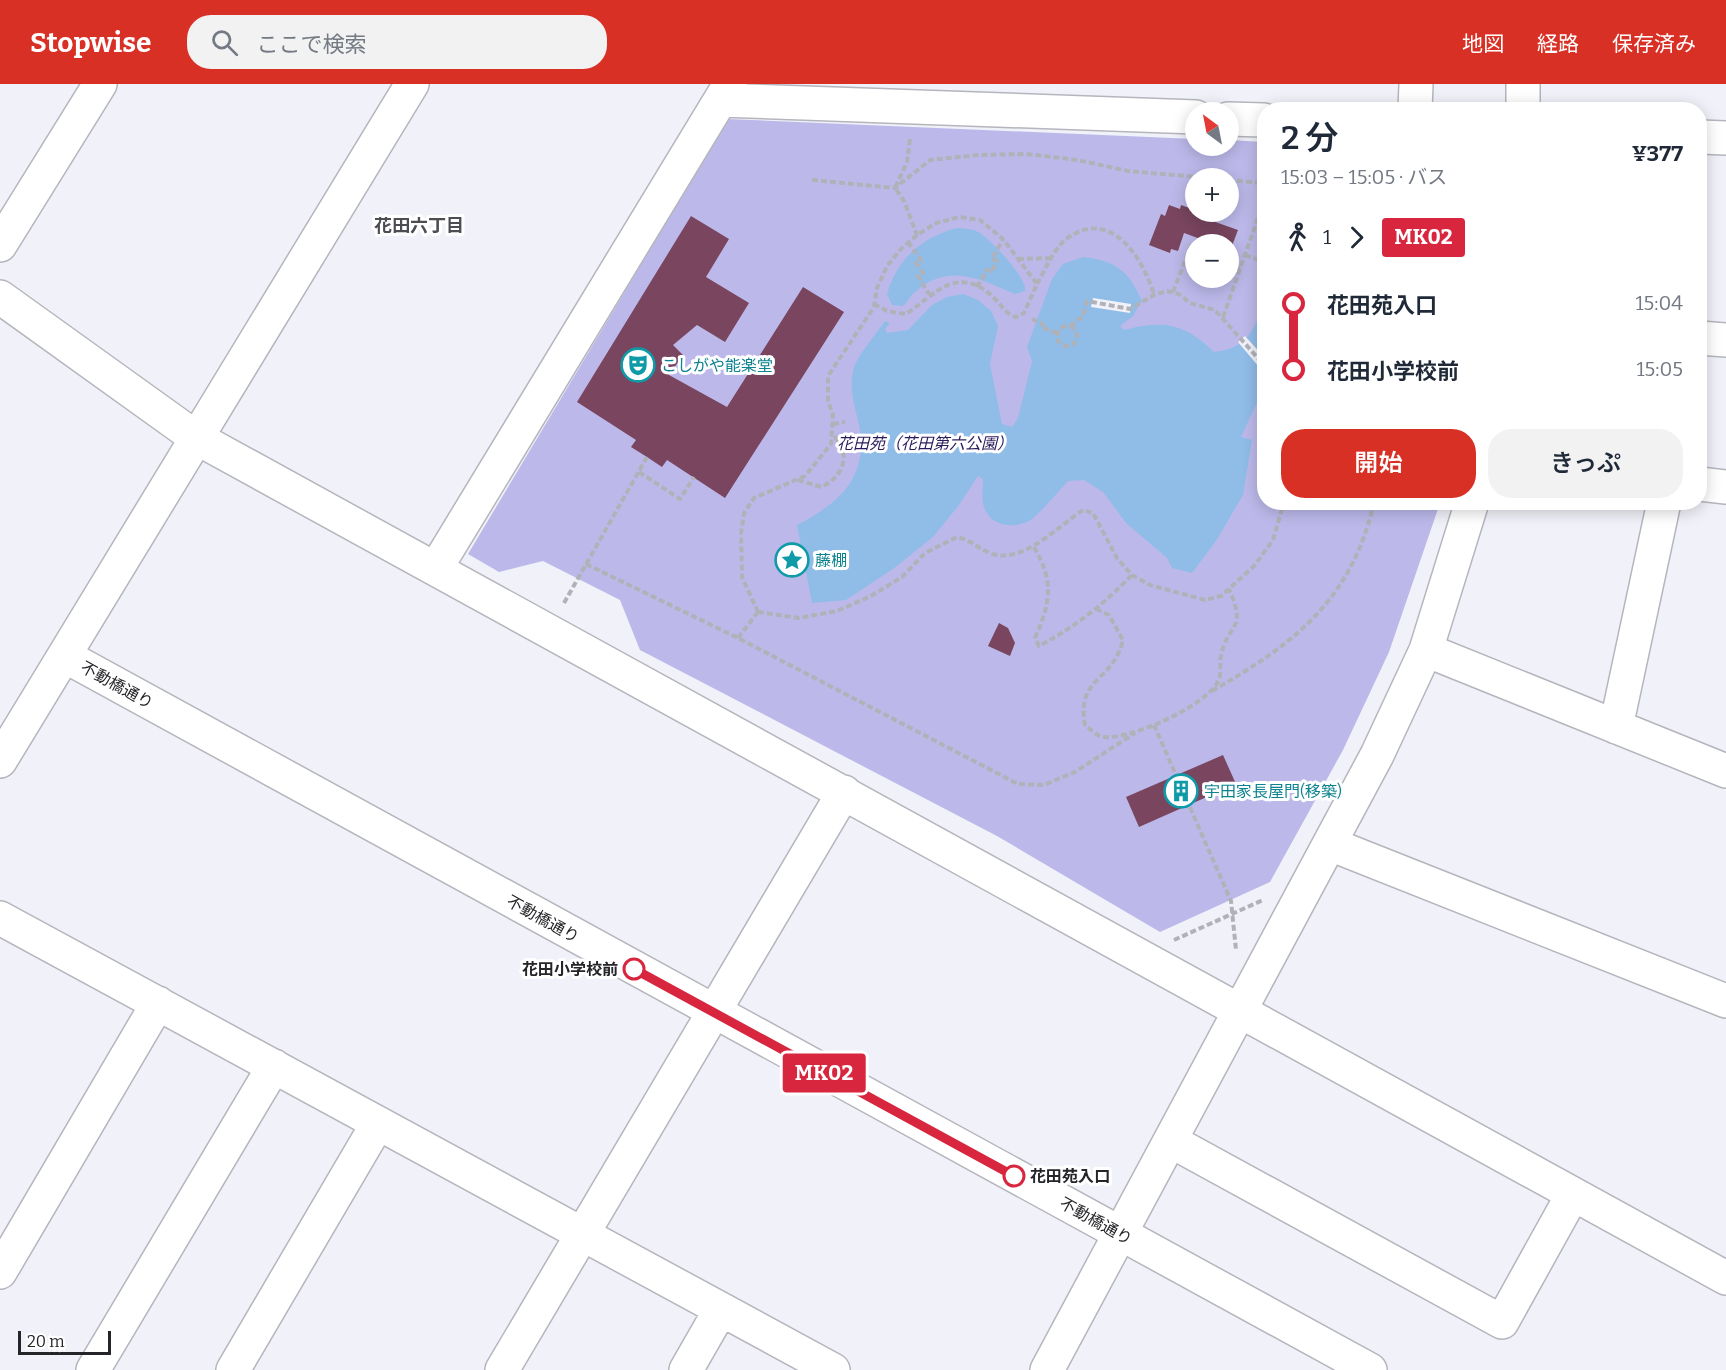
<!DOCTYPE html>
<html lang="ja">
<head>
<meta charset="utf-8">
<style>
	body { margin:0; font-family:Bitter,"Noto Sans JP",serif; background:#f2f2f3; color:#1f2937; height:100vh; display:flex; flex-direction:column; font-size:22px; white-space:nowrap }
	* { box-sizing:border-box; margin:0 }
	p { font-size:20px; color:#747a83 }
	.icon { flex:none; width:33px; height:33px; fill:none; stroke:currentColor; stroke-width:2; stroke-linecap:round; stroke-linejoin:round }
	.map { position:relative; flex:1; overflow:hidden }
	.drawer { position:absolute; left:1257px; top:18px; width:450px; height:408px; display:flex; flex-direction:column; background:#fff; border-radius:24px; box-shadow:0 3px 15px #0003 }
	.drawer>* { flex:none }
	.badge { padding:0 12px; border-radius:4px; font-size:21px; line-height:39px }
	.needle { width:39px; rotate:328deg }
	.tools { position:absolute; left:1185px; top:18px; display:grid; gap:12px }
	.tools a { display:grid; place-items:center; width:54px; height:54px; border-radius:50%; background:#fff; box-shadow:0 3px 15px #0003; font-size:30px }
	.scale { position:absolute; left:18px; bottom:15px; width:93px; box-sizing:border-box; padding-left:6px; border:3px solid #252428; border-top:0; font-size:16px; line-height:21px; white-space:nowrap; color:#252428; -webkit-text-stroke:4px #fff; paint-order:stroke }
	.map>.badge { position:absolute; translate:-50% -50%; box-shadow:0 0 0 3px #fff }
	.legs { display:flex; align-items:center; gap:9px; height:66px; padding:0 24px; font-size:20px }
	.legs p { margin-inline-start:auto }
	.overview { display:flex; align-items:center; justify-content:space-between; height:102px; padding:0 24px }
	h1 { font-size:33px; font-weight:600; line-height:45px }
	.primary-button { display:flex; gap:12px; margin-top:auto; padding:12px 24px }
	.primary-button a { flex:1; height:69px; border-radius:24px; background:#d93025; color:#fff; font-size:24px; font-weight:600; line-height:69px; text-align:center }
	.primary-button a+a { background:#f2f2f3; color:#1f2937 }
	ul { padding:0 24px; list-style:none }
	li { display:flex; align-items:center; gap:21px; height:66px; font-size:22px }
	li i { display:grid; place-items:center; width:9px; height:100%; margin:0 8px; background:currentColor }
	li i::after { content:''; width:15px; height:15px; margin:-8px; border:4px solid; border-radius:50%; background:#fff }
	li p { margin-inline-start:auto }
	li:first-child i { background:linear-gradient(#0000 50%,currentColor 0) }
	li:last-child i { background:linear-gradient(currentColor 50%,#0000 0) }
	header { display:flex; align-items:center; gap:36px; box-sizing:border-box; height:84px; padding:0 30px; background:#d93025; color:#fff }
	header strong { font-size:28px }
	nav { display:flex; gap:33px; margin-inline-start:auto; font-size:21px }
	.search { width:420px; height:54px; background:#f2f2f3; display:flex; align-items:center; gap:15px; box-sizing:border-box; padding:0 21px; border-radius:24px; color:#747a83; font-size:22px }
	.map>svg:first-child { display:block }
</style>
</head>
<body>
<header>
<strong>Stopwise</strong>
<div class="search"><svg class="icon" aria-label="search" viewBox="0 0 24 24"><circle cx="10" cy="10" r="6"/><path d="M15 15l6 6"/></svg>ここで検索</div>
<nav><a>地図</a><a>経路</a><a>保存済み</a></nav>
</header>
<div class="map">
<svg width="1726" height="1286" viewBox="0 0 1726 1286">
	<rect width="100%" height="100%" fill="#f1f1f9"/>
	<path fill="#bcb9ea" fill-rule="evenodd" d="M728 35 1195 55 1196 62H1228L1229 56 1264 58V418L1440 419 1389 568 1343 666 1270 798 1160 848 997 752 640 566 620 516 543 477 499 488 468 470ZM1196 94H1228V128H1196ZM1196 160H1228V194H1196Z"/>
	<path fill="#90bce8" d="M957 144C965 145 973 144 980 149 991 156 1028 195 1025 207L1015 210C981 195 948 178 915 208 910 212 908 218 903 222L892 221 887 210C897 175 922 153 957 144Z
		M1083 173C1116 177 1128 186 1142 217L1133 232 1120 242 1124 246C1163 236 1184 239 1214 268 1246 265 1254 247 1264 219V303L1241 353 1252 356 1243 411 1216 457 1192 489 1172 484 1167 474 1126 439 1103 408 1084 396 1068 397C1057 409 1045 424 1032 435 1016 446 990 443 984 423 981 415 983 404 983 395L978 392 959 421 933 453 893 485 846 516 812 519 797 441C839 419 869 394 859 341 855 323 849 306 853 287 855 274 877 249 885 237L890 239 885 245 887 249 908 246 932 221 947 213 963 210 978 216 991 227 998 242 990 280 1002 340 1012 343 1018 334 1032 277 1027 263 1052 195 1063 180Z"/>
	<path fill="#f1f1f9" d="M1093 214 1131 220 1130 229 1091 223Z
		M1245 252 1264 273V289L1238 258Z"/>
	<path fill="#79455f" d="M1169 121 1180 125 1181 121 1206 130 1204 134 1238 146 1230 167 1228 160H1214L1184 149 1178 167 1171 165 1170 169 1149 161 1161 130 1165 132Z
		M691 132 729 155 706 193 749 219 725 258 697 241 673 261 683 271 669 291 727 323 803 203 844 228 725 414 667 376 662 383 647 373 631 363 636 356 577 318Z
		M999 539 1008 544 1015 559 1010 572 988 562Z
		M1223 671 1236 700 1139 743 1126 713Z"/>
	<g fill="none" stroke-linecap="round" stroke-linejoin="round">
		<defs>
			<path id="minor" d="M721 16 1196 33
				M1415 26 1416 0
				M1523 26V0
				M1228 35 1264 36
				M1700 53 1726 54
				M0 161 100 0
				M0 213 195 353 1726 1194
				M1700 254 1726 256
				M1700 400 1726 403
				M436 484 730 0
				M1426 566 1726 687
				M65 572 1370 1286
				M1616 643 1664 418
				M0 677 412 0
				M1330 760 1726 917
				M0 834 833 1286
				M1171 1057 1502 1238 1573 1110
				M0 1188 158 919
				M93 1286 274 982
				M233 1286 378 1039
				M502 1286 844 708
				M686 1286 721 1225
				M1047 1286 1377 671 1426 566 1472 418"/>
		</defs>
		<use href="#minor" stroke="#b5b5bd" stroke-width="36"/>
		<path stroke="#b1b1b8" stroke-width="4" stroke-dasharray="6 3" stroke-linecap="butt" d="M910 55 907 78 895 104 904 117 917 151
			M812 96 895 104 930 76 978 71 1026 70 1078 76 1128 87 1209 94
			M1228 96 1264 99
			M908 158 921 176 916 179 923 189 918 192 929 210
			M1245 171 1264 178
			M1018 175 1051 174
			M1228 181 1240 185
			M1037 200C1045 186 1053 166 1065 156 1109 121 1143 173 1154 211
			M977 203 987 186 992 188 997 177 992 175 1003 155
			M1173 208 1192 159 1197 160
			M1223 233 1264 117
			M1032 235 1043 240 1041 243 1057 249
			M1070 242 1083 232 1087 217 1130 225 1154 211 1167 207 1179 210 1190 219 1215 226 1264 281
			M1057 252a10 10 0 1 1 20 0a10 10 0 1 1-20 0Z
			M833 340 845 338
			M639 388 680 415 694 393
			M798 396 821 403C843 394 852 370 834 352
			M1034 463C1054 497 1051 518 1035 554L1039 562C1075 543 1104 520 1132 491
			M586 480 738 554 1018 700 1044 701 1075 688 1135 649
			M564 519 647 373
			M1096 525 1109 531 1123 556C1113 598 1076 593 1085 641 1091 645 1097 653 1104 653 1130 656 1210 621 1219 595 1222 588 1219 579 1221 572 1228 537 1248 548 1229 505
			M758 528 742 493 741 449 744 429 754 414 805 392 831 360 833 331 828 317V292L874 223 877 204 887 182 901 165 917 151 936 139 960 133 980 136 1003 155 1037 200 1024 229 1016 233C1005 230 1001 220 992 212 957 180 934 211 906 230L887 227 874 220
			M758 528 799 534 837 527 871 512 902 493 925 469 957 453C973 457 977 464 990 469 1021 482 1060 441 1083 426L1093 429 1117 474 1132 491 1150 501 1205 516 1221 512 1254 482 1273 456 1284 418
			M738 554 758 528
			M1212 607C1294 560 1352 516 1374 418
			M1154 641 1231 817 1236 866
			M1174 856 1263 816"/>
		<use href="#minor" stroke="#fff" stroke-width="33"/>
	</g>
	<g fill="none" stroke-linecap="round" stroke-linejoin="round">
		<defs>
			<path id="line-1" d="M634 885 1014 1092"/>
		</defs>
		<use href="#line-1" stroke="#fff" stroke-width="14"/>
		<use href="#line-1" stroke="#d7263d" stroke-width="9"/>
	</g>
	<defs>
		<symbol id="theatre-ring" viewBox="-11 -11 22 22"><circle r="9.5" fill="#fff" stroke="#0f9aa8" stroke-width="1.5"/><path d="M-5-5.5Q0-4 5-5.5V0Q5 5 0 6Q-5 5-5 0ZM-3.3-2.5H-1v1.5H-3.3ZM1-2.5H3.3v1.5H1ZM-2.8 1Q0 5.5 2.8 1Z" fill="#0f9aa8"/></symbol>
		<symbol id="sight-ring" viewBox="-11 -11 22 22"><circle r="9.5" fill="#fff" stroke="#0f9aa8" stroke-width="1.5"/><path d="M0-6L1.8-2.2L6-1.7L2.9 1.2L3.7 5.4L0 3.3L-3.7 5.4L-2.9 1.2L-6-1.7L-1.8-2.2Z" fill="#0f9aa8"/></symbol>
		<symbol id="building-ring" viewBox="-11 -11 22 22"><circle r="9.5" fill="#fff" stroke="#0f9aa8" stroke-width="1.5"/><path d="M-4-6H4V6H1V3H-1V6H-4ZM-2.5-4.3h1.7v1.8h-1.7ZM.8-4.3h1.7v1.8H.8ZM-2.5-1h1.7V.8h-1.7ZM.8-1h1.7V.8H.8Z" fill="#0f9aa8"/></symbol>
	</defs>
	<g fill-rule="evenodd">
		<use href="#theatre-ring" x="619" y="262" width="38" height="38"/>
		<use href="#sight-ring" x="773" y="457" width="38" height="38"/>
		<use href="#building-ring" x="1162" y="688" width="38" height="38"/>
	</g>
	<g fill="#fff" stroke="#d7263d" stroke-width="3">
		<circle cx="634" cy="885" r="10"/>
		<circle cx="1014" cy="1092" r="10"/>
	</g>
	<g text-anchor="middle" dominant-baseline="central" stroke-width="6" stroke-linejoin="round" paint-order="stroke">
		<g font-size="16" fill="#0d838f" stroke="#fff" text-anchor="start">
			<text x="661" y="281">こしがや能楽堂</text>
			<text x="815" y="476">藤棚</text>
			<text x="1204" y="707">宇田家長屋門(移築)</text>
		</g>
		<g font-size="16" font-style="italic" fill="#291a5b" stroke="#fff">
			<text x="925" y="359">花田苑（花田第六公園）</text>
		</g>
		<g font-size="16" fill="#252428" stroke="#fff">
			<text transform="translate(117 601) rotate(29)">不動橋通り</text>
			<text transform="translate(543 835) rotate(29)">不動橋通り</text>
			<text transform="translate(1096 1137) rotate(29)">不動橋通り</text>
		</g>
		<g font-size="16" font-weight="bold" fill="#252428" stroke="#fff" text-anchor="end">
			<text x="618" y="885">花田小学校前</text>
			<text x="1030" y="1092" text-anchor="start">花田苑入口</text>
		</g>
		<g font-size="18" font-weight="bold" fill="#4c4c53" stroke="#fff">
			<text x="419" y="142">花田六丁目</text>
		</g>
	</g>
</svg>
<div class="tools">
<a><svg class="needle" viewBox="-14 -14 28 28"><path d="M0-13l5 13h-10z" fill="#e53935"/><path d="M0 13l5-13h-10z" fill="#747a83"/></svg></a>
<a>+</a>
<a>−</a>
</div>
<div class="scale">20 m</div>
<b class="badge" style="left:824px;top:989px;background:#d7263d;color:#fff">MK02</b>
<section class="drawer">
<div class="overview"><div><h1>2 分</h1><p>15:03 – 15:05 · バス</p></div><b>¥377</b></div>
<div class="legs"><svg class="icon" aria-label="walk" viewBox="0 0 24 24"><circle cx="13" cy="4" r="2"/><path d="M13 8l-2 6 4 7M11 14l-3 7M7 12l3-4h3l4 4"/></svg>1<svg class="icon" aria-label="forward" viewBox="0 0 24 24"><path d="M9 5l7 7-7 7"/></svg><b class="badge" style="background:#d7263d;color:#fff">MK02</b></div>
<ul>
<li><i style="color:#d7263d"></i><b>花田苑入口</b><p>15:04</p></li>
<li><i style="color:#d7263d"></i><b>花田小学校前</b><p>15:05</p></li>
</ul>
<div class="primary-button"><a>開始</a><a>きっぷ</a></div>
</section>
</div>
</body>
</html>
